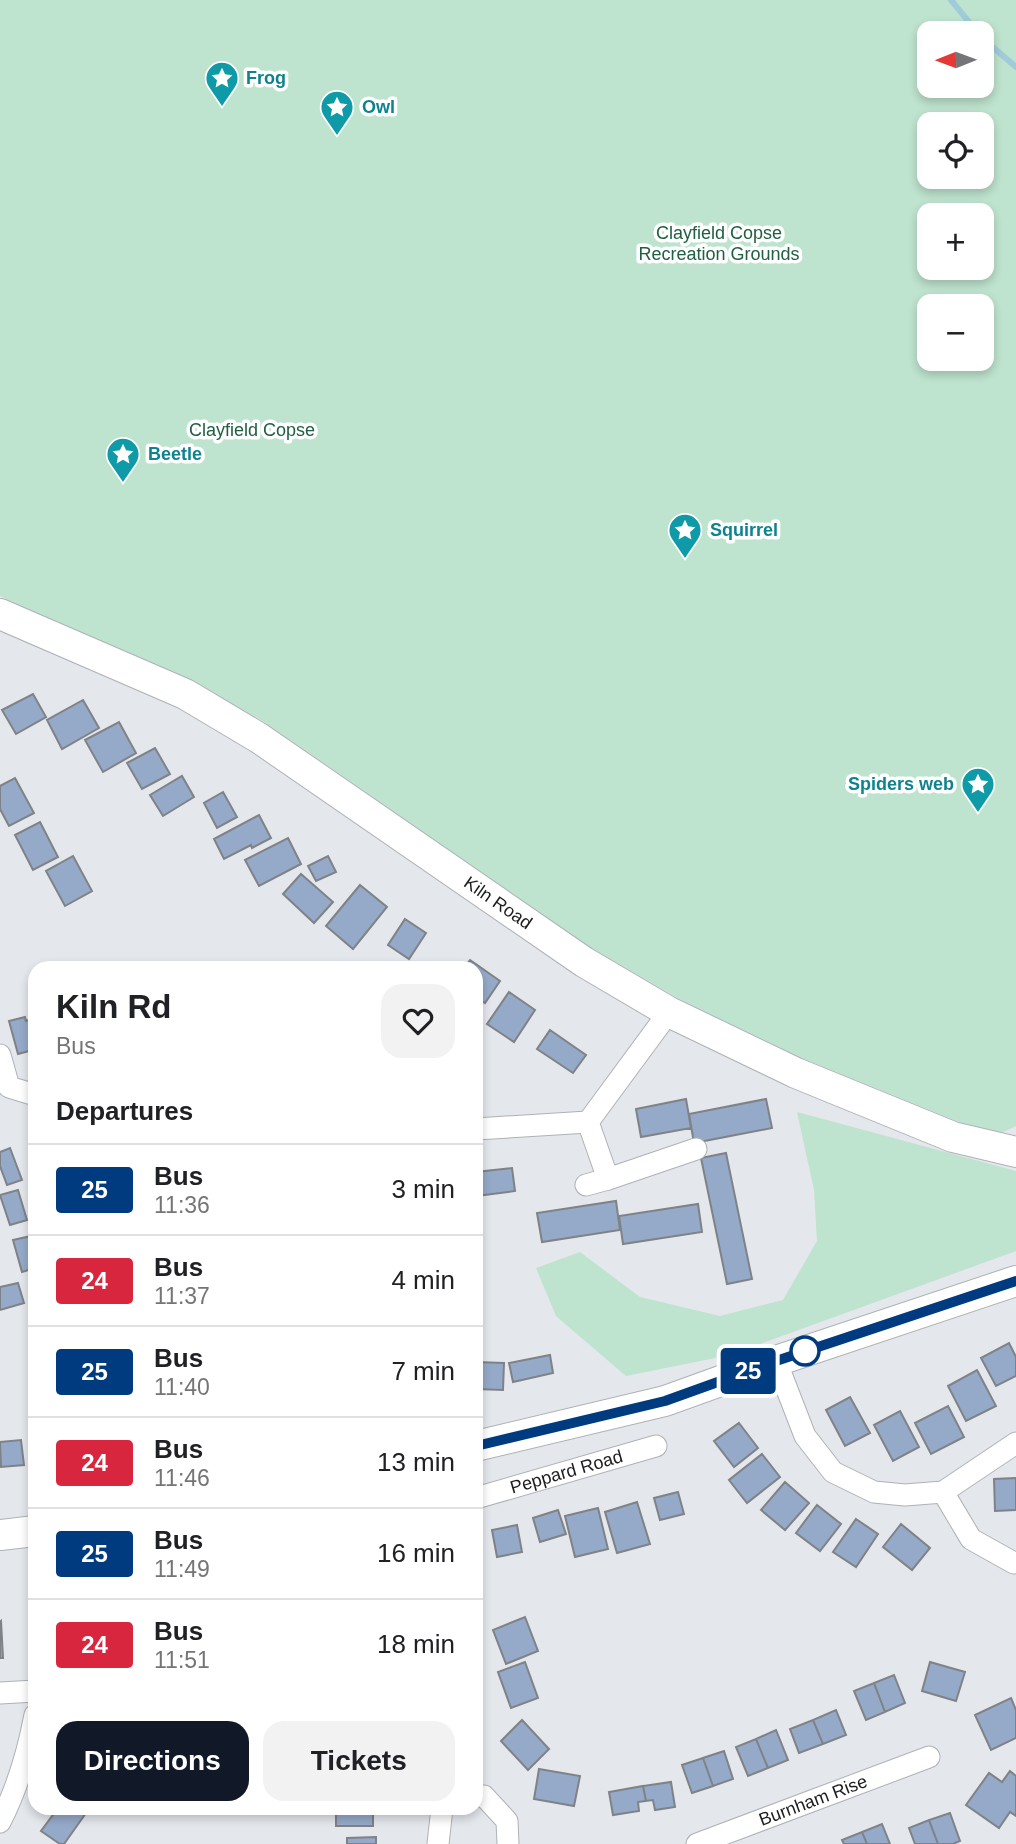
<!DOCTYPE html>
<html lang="en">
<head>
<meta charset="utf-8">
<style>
	body { margin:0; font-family:Arial,sans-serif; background:#f2f2f2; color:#202124; height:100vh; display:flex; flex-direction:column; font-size:26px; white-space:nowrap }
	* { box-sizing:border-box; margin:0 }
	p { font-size:23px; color:#757577 }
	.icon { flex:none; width:38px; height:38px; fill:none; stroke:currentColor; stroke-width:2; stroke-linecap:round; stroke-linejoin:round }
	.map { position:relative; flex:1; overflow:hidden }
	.details { position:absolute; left:28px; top:961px; width:455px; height:854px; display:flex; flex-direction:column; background:#fff; border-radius:21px; box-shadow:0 4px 10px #0003 }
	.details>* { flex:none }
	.badge { padding:0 14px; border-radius:5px; font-size:24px; line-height:46px }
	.needle { width:46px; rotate:269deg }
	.controls { position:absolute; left:917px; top:21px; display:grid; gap:14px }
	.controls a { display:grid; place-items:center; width:77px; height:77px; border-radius:14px; background:#fff; box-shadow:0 4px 10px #0003; font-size:35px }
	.map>.badge { position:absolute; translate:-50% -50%; box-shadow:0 0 0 4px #fff }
	h2 { padding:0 28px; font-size:26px; line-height:63px }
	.round { display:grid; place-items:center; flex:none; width:74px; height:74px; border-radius:21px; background:#f2f2f2 }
	.head { display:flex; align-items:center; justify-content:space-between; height:119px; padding:0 28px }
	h1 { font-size:33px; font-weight:700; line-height:52px }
	.action { display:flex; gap:14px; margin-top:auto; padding:14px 28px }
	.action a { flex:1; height:80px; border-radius:21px; background:#111827; color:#fff; font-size:28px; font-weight:700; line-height:80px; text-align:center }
	.action a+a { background:#f2f2f2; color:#202124 }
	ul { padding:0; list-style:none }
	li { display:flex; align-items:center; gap:21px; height:91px; padding:0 28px; border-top:2px solid #e0e0e0 }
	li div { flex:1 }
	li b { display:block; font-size:26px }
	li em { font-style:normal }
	li .badge { min-width:77px; font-weight:700; text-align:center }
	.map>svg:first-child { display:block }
</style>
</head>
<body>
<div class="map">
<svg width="1016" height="1844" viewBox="0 0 1016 1844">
	<rect width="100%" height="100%" fill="#e4e7ec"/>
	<path fill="#bee3ce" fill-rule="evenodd" d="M0 0H1016V1126L1001 1133 959 1122 777 1048 676 997 591 948 266 723 191 680 33 613 0 596ZM929 33H982V86H929ZM929 124H982V177H929ZM929 215H982V268H929ZM929 306H982V359H929Z
		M797 1112 1016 1171V1251L730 1355 626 1376 556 1316 536 1268 580 1252 640 1297 720 1316 783 1300 817 1241 814 1190Z"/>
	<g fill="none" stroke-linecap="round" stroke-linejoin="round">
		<path stroke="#a0ccda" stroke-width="6" d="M951 0 978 33
			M982 38 1016 67"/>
	</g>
	<path fill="#95aac9" stroke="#7f8286" stroke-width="2" d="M33 694 46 717 16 734 2 710Z
		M83 700 99 728 62 749 47 720Z
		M119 722 136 753 103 772 85 740Z
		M155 748 170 774 142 789 127 763Z
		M182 776 194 797 163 816 150 795Z
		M15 778 34 813 9 826 0 809V786Z
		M223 792 237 817 217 828 204 803Z
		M259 815 271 838 252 848 251 845 224 859 214 839Z
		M40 822 58 857 33 870 15 835Z
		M288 838 301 864 259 886 245 860Z
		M73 856 92 891 65 906 46 871Z
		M328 856 336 872 316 881 308 866Z
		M301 874 333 902 314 923 283 894Z
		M360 885 387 907 353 949 326 926Z
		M405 919 426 933 409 959 388 945Z
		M470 960 500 981 485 1003 476 997V968H464Z
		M509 992 535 1010 514 1042 487 1024Z
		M25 1017 26 1021 35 1018 34 1054 33 1050 18 1054 9 1021Z
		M550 1030 586 1055 573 1073 537 1049Z
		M686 1099 691 1128 641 1137 636 1109Z
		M766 1099 772 1128 694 1143 689 1114Z
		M10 1148 22 1180 7 1185 0 1166V1152Z
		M726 1153 752 1279 727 1284 701 1158Z
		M512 1168 515 1191 476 1196V1172Z
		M18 1190 27 1220 10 1225 0 1195Z
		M616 1201 620 1230 542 1242 537 1213Z
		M698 1204 702 1232 623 1244 619 1216Z
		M31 1236 35 1252V1268L22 1272 13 1240Z
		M18 1283 24 1303 0 1310V1287Z
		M1009 1343 1016 1357V1376L996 1386 981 1358Z
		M550 1355 553 1373 513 1382 509 1363Z
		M476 1362 504 1363 503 1390 476 1389Z
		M977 1370 996 1406 966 1421 948 1386Z
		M850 1397 870 1433 845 1446 826 1410Z
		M948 1406 964 1437 931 1454 915 1423Z
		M900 1411 919 1447 893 1461 874 1425Z
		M739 1423 758 1448 734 1467 714 1441Z
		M21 1440 24 1465 1 1467 0 1442Z
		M762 1454 780 1477 747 1503 729 1480Z
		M1016 1478V1510L995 1511 994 1479Z
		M785 1482 809 1503 785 1530 761 1510Z
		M678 1492 684 1514 660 1520 654 1498Z
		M637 1502 650 1544 617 1553 605 1512Z
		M817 1505 841 1524 820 1551 796 1533Z
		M598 1508 608 1549 575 1557 565 1516Z
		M558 1510 566 1534 540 1542 533 1518Z
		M856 1519 878 1534 856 1567 833 1552Z
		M901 1524 930 1548 912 1570 883 1547Z
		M517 1525 522 1552 497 1557 492 1530Z
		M525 1617 538 1651 506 1664 493 1630Z
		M1 1621 3 1658H0V1622Z
		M525 1662 538 1698 511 1708 498 1672Z
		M930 1662 965 1672 956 1701 922 1691Z
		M894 1675 905 1703 885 1712 874 1683Z
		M874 1683 885 1712 866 1720 854 1691Z
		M1011 1698 1016 1710V1738L991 1750 975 1715Z
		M836 1710 846 1735 823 1744 813 1720Z
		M522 1720 549 1749 528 1770 501 1741Z
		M813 1720 823 1744 799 1753 790 1729Z
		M776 1730 788 1760 768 1768 756 1739Z
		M756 1739 768 1768 748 1776 736 1747Z
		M724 1751 733 1779 713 1786 703 1758Z
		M703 1758 713 1786 692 1793 682 1765Z
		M539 1769 580 1776 574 1806 534 1799Z
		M1010 1771 1016 1776V1816L1010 1812 999 1828 966 1805 989 1773 1002 1782Z
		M671 1782 675 1807 655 1810 653 1800 646 1801 643 1786Z
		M643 1786 646 1801 638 1802 639 1811 613 1815 609 1792Z
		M58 1808H79L86 1813 64 1844H60L41 1831Z
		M336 1808H373V1826H336Z
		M950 1813 960 1841 953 1844H938L929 1820Z
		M929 1820 938 1844H915L909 1828Z
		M882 1824 890 1844H867L862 1832Z
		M862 1832 867 1844H844L842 1840Z
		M376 1837V1844H347V1838Z"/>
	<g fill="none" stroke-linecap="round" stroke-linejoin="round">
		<defs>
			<g id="street">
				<path d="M0 1055 9 1087 35 1095"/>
				<path d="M476 1129 588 1122"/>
				<path d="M608 1179 696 1149"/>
				<path d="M586 1185 608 1179 588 1122 669 1012"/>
				<path d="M776 1361 805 1436 833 1472 874 1492 905 1495 943 1492 1016 1443"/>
				<path d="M943 1492 971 1539 1014 1563"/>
				<path id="s1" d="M476 1498 656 1446"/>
				<path d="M0 1693 35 1691"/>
				<path d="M476 1796H484L507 1821 508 1844"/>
				<path d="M0 1822C17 1789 28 1752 35 1715"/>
				<path d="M438 1844 442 1808"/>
				<path id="s2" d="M697 1844 929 1757"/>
			</g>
			<g id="secondary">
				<path id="s3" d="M0 614 185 694 259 738 584 962 669 1012 796 1073 953 1137 1016 1152"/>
				<path d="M476 1446 665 1401 776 1361 1016 1281"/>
				<path d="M0 1535 35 1531"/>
			</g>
		</defs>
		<use href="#street" stroke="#aeb2b6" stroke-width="23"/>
		<use href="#secondary" stroke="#aeb2b6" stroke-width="32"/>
		<use href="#street" stroke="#fff" stroke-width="21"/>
		<use href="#secondary" stroke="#fff" stroke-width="30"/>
	</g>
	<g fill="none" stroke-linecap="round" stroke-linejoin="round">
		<defs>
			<path id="line" d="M476 1446 665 1401 776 1361 1016 1281"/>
		</defs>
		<use href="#line" stroke="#fff" stroke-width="16"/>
		<use href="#line" stroke="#003b80" stroke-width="10"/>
	</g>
	<defs>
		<symbol id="sight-pin" viewBox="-11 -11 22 30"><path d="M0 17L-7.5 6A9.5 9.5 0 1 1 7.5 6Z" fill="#0f9aa8" stroke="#fff"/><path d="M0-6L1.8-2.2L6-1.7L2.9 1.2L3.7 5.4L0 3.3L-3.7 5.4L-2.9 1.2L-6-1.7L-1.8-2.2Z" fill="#fff"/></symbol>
	</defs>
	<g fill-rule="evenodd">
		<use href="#sight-pin" x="203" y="59" width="38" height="52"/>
		<use href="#sight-pin" x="318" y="88" width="38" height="52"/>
		<use href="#sight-pin" x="104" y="435" width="38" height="52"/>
		<use href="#sight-pin" x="666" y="511" width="38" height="52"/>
		<use href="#sight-pin" x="959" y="765" width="38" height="52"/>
	</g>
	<circle fill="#fff" stroke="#003b80" stroke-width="3.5" cx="805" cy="1351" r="14"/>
	<g text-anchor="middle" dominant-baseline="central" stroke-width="7" stroke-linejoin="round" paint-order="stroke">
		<g font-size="18" font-weight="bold" fill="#0d838f" stroke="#fff" text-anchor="start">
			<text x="246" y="78">Frog</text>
			<text x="362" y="107">Owl</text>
			<text x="148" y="454">Beetle</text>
			<text x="710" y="530">Squirrel</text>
			<text x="954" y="784" text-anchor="end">Spiders web</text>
		</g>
		<g font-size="18" fill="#205f42" stroke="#fff">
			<text x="719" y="233">Clayfield Copse<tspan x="719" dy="21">Recreation Grounds</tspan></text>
			<text x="252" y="430">Clayfield Copse</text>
		</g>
		<g font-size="18" fill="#1b1d1e" stroke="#fff">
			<text stroke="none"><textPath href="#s3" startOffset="578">Kiln Road</textPath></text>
			<text stroke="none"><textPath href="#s1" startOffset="94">Peppard Road</textPath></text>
			<text stroke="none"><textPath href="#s2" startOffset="124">Burnham Rise</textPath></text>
		</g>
	</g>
</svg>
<div class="controls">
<a><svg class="needle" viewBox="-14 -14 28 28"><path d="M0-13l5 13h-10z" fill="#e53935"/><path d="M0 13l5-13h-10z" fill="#757577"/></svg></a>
<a><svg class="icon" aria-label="locate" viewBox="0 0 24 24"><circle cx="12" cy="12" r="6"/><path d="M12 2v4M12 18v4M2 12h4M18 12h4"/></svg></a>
<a>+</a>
<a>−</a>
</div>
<b class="badge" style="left:748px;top:1371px;background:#003b80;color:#fff">25</b>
<section class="details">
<div class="head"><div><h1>Kiln Rd</h1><p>Bus</p></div><a class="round"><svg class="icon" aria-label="heart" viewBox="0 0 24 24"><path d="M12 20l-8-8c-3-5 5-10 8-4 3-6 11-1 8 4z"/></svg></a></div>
<h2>Departures</h2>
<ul>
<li><span class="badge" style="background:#003b80;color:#fff">25</span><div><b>Bus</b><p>11:36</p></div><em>3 min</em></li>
<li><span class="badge" style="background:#d7263d;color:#fff">24</span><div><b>Bus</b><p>11:37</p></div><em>4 min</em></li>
<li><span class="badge" style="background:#003b80;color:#fff">25</span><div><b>Bus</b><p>11:40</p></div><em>7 min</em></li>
<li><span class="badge" style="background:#d7263d;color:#fff">24</span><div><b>Bus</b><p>11:46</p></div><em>13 min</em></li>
<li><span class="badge" style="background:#003b80;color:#fff">25</span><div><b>Bus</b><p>11:49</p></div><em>16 min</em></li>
<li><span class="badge" style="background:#d7263d;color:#fff">24</span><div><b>Bus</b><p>11:51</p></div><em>18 min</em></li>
</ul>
<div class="action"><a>Directions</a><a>Tickets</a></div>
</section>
</div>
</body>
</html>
